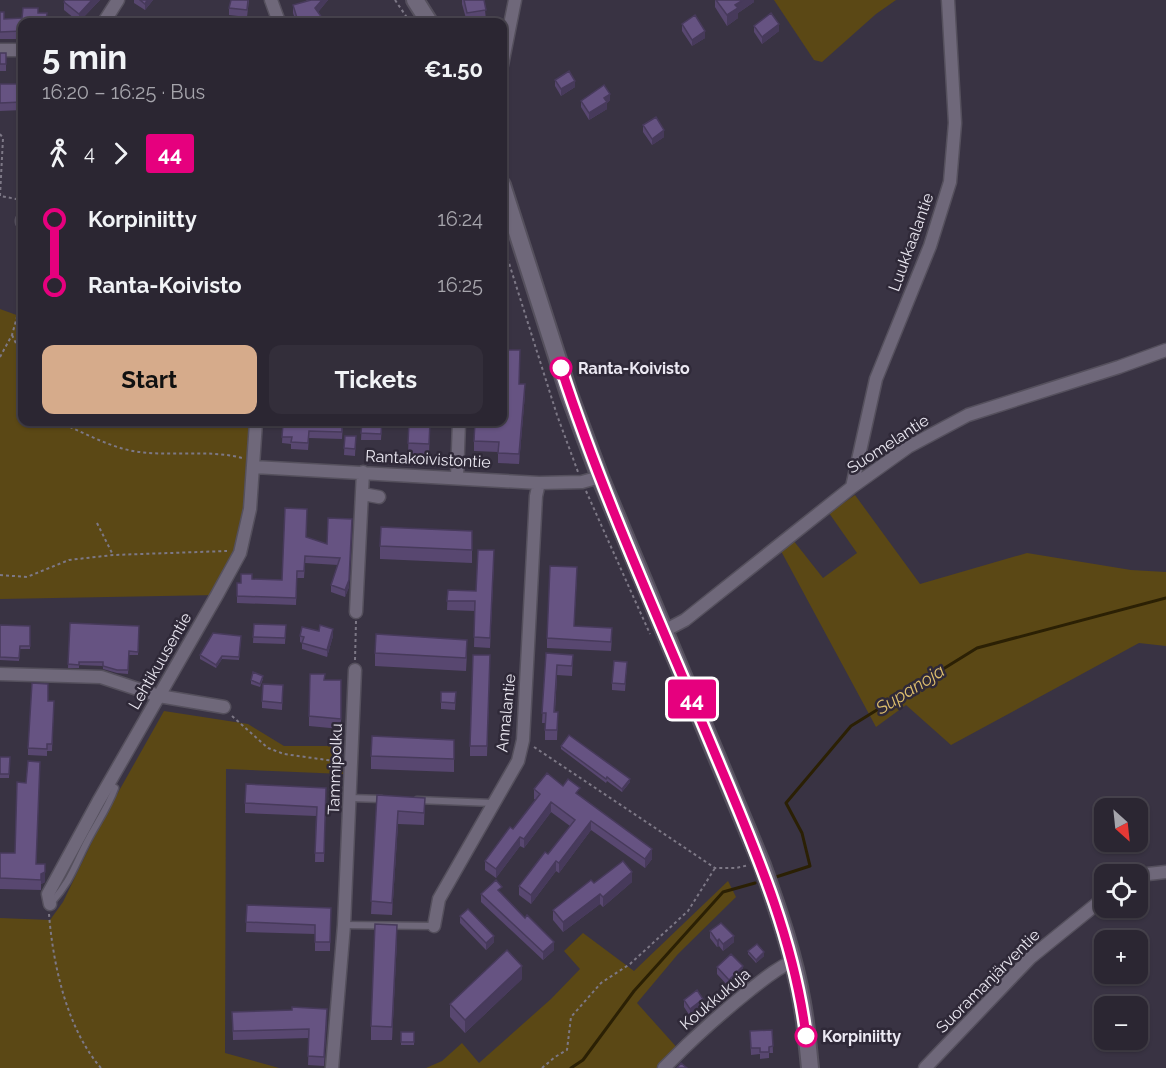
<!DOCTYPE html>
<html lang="en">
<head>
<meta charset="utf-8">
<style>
	body { margin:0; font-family:Raleway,sans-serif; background:#332e3a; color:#f1f3f6; height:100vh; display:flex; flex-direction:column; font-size:22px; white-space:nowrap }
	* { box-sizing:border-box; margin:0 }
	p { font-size:20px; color:#a6a5ac }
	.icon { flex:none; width:33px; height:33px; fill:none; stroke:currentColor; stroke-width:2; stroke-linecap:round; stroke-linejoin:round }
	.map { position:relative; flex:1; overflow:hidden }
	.details { position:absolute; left:18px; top:18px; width:489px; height:408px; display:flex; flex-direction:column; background:#2b2632; border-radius:12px; box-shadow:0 2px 4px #0004,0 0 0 2px #47434d }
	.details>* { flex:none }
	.badge { padding:0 12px; border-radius:4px; font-size:21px; line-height:39px }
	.needle { width:39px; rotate:153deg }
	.buttons { position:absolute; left:1094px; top:798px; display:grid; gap:12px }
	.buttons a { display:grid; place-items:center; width:54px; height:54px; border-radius:12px; background:#2b2632; box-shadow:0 2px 4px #0004,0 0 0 2px #47434d; font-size:30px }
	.map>.badge { position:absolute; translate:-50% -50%; box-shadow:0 0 0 3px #fff }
	.legs { display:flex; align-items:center; gap:9px; height:66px; padding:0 24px; font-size:20px }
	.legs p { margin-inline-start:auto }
	.overview { display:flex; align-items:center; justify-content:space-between; height:102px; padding:0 24px }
	h1 { font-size:33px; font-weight:700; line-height:45px }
	.button { display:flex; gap:12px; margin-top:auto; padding:12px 24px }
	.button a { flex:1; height:69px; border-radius:12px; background:#d6ab8b; color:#111; font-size:24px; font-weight:700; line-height:69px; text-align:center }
	.button a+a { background:#332e3a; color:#f1f3f6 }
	ul { padding:0 24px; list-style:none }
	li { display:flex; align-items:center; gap:21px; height:66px; font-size:22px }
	li i { display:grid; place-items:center; width:9px; height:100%; margin:0 8px; background:currentColor }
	li i::after { content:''; width:15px; height:15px; margin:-8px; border:4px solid; border-radius:50%; background:#2b2632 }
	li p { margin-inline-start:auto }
	li:first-child i { background:linear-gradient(#0000 50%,currentColor 0) }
	li:last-child i { background:linear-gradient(currentColor 50%,#0000 0) }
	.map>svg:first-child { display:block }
</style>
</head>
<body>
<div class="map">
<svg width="1166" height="1068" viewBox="0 0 1166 1068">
	<rect width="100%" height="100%" fill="#393343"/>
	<path fill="#5b4815" d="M774 0H896L876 14 822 62 814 60Z
		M0 309 22 317V422H256L244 537 217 595 0 599Z
		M855 495 920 584 1027 553 1131 570 1166 572V646L1139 643 951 745 906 705 876 727 781 551 793 540 823 578 857 553 829 513Z
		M164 711 248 724 284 746H341L343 774 226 769 225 1053 279 1068H0V918L50 920 63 902 102 821Z
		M728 881 736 897 678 954 637 1003 680 1051 664 1068H426L442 1061 462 1043 479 1063 551 999 580 969 564 951 583 933 634 971Z"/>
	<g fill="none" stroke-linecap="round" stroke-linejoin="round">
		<path stroke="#2b2004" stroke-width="3" d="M776 877 810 866 802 833 786 803 851 726 977 648 1166 598
			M571 1068 583 1060 634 991 723 892 755 883"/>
		<defs>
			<path id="service" d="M350 798 382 799
				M417 800 493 803
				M51 903C71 881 74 867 87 842 96 824 108 808 115 788L109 784
				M344 925 434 926"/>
			<path id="minor" d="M271 0 279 22
				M104 22 118 0
				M0 50H22
				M502 65 515 0
				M22 222V220
				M253 467 539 483 582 482 600 477
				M457 477 459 422
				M852 487 876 379 930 246 950 182 955 123 948 0
				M363 494 379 497
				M356 612 363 472
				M664 631 685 620 852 487 908 447 968 415 1119 367 1166 350
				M0 674 101 677 159 696 224 707
				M1137 879 1148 874 1166 872
				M50 904 48 894 98 802 217 595 240 553 250 509 256 422
				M434 926 439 899 518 761 523 740 536 496 539 483
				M332 1068 344 925 355 670
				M664 1068C691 1040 720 1014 750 990 764 979 777 968 793 961
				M925 1068 1030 958 1104 898"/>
			<path id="secondary" d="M415 0 429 22
				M502 185 569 394 600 477 762 865C778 910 794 956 802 1003 806 1025 808 1047 810 1068"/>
		</defs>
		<use href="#service" stroke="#55505d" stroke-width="9"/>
		<use href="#minor" stroke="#55505d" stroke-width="15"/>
		<use href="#secondary" stroke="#55505d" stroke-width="20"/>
		<path stroke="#7d7886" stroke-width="2" stroke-dasharray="3 3" stroke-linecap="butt" d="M395 0 410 22
			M0 134 3 138 0 196 22 200
			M502 241 557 415 578 472
			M12 335 22 356
			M0 357 12 335 22 299
			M59 422C80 431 102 443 124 449 162 459 204 448 242 458
			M586 491 650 634
			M97 523 113 555
			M0 575 27 577 69 560 113 555 227 551
			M355 660 356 621
			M232 716 268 748 284 754 341 762
			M534 747 715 868H736L749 865
			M49 914C53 965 67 1029 101 1068
			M542 1068 555 1057 567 1050 571 1017 601 983 630 964 688 911 715 868"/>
		<use href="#service" stroke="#6f687a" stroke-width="6"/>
		<use href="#minor" stroke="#6f687a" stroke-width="12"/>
		<use href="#secondary" stroke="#6f687a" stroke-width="16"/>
	</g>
	<path fill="#584770" d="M100 0 79 22 64 10V2Z
		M134 0H153L145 10 134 3Z
		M249 0 247 17 229 15V8Z
		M306 0H328L318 12 325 22H296L293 13V5L307 1Z
		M462 0H484L486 20 467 22 462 4Z
		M715 0H754V2L738 13V18L727 26 715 7Z
		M0 12 4 19 22 18V41H21V39H0Z
		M682 24 705 38 692 46 682 31Z
		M754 26 779 31 762 44 754 32Z
		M0 53H6V71H0Z
		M555 80 575 87 561 96 555 86Z
		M0 84H22V110L0 111Z
		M610 100 607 103V109L589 120 581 107V101Z
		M643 125 664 137 652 145 643 132Z
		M19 160H22V177L18 176Z
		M519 384 525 394 519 464 498 463V452L474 451V441Z
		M343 422 342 439 309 438 308 450 291 449V444L282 443 283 424H293Z
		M362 422H382L381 440H361Z
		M409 422H430L429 457 408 456Z
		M345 436H356L355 456 344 455Z
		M328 518 349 587 345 597 331 592V585L338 565 305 563 304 578H297L296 605 237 603V583H241L252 579 282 580 306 538 327 544Z
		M472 544V563L380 559V546Z
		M494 560 490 648 474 647 475 611 447 610 448 590 476 591Z
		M577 576 574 626 612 637 611 651 547 648V638Z
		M70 623 139 626 138 655H129L128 674 117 673 103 669V666L79 665V668H68Z
		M254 624 286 625 285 644 253 643Z
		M0 625 30 626V649H20L19 661 0 660Z
		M241 636 239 660 222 659 216 668 200 659V655Z
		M300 636H333L327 657 302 649V643L300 642Z
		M375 653H467L466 671 375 666Z
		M546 653 573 655 572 676 557 675 555 712H558L557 740H545V723H542Z
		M627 662 625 691 612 690V683Z
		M490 665 487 756H470V746Z
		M263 679 260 687 251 684V680Z
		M341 680V729L309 726V716Z
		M283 685 282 710 262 708V701Z
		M441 692H456L455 710 441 709Z
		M48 701H54L52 751H47V756L28 755V748Z
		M454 740V772L371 769V756Z
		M561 746 630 782 622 792 607 781 606 783 561 749Z
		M0 757H10L9 778H0Z
		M563 786 580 796 652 859 645 868 591 830 559 873 556 871 531 904 519 895V886L548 854 570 826 551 812 524 848 520 846 496 878 485 870V861L513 829 536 800 534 799V789Z
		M326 788 324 862H315L316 816 245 813V803Z
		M377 795 425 798 424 825 398 824 392 915 371 914Z
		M0 853 36 864H45V882L41 884V890L0 889Z
		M632 882 603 907 600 904 563 932 553 920V910L594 883Z
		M481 894H502L554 950 543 960 481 902Z
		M247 905 331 908 330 951H315V934L246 932Z
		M460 916 494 942 486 950 460 923Z
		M710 931 734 942 723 951 719 946 717 947 710 938Z
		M397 939 392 1040H371V1026Z
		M748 951 764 956 756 963 748 954Z
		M717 967 743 973 729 987 717 974Z
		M522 979 465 1033 450 1017V1004Z
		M684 1000 703 1006 690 1016 684 1007Z
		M292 1010 327 1018 324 1066 308 1065 309 1038 233 1040 232 1012Z
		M772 1030 773 1053H769V1058L760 1059V1054L751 1055 750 1031Z
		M401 1032H414V1045H401Z"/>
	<path fill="#473a5b" d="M92 0H100L79 22V14Z
		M147 0H153L145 10V4Z
		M322 0H328L315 16V8Z
		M743 0H754V2L738 13V18L727 26V15L735 5Z
		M779 24V31L762 44V37Z
		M705 31V38L692 46V40Z
		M575 81V87L561 96V89Z
		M610 94V100L607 103V109L589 120V113L604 98Z
		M664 130V137L652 145V139Z
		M525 384V394L519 464V454Z
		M352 526 349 587 345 597V590Z
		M333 629V636L327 657V650Z
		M222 656V659L216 668V665Z
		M630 779V782L622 792V789Z
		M551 802V812L524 848V839Z
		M398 811V824L392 915V903Z
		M591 821V830L559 873V863Z
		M520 837V846L496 878V869Z
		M652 849V859L645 868V859Z
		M556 861V871L531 904V895Z
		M45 872V882L41 884V890V874Z
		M632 872V882L603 907V897Z
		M600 894V904L563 932V922Z
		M397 925V939L392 1040V1027Z
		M494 936V942L486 950V943Z
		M734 936V942L723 951V944Z
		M719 939V946L717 947V941Z
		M554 942V950L543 960V952Z
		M764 952V956L756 963V960Z
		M522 966V979L465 1033V1020Z
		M743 966V973L729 987V980Z
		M703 999V1006L690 1016V1009Z"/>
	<path fill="#665382" stroke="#473a5b" stroke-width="1.5" d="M65 0H92L79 14 64 2Z
		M140 0H147L145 4Z
		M231 0H248L247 10 229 8Z
		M311 0H322L315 8 325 22H300L297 18 293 5Z
		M464 0H484L486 10 467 13Z
		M716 0H743L735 5 738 8 727 15Z
		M23 8H38V13H47L46 22H22V33H21V31L0 32V12H4V19L22 18Z
		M771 13 779 24 762 37 754 26Z
		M695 15 705 31 692 40 682 24Z
		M183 17 199 18V22H183Z
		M58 19 60 22H49Z
		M122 19H144L143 22H122Z
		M0 53H6V64H0Z
		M569 71 575 81 561 89 555 80Z
		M0 84H22V102L0 103Z
		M604 85 610 94 604 98 607 102 589 113 581 101Z
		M656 117 664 130 652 139 643 125Z
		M19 160H22V170H18Z
		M502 350H520L519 384H525L519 454 498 453 499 442 474 441 475 422H502Z
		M293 422H342V432L309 431 308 443 291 442 292 437H282L283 424H293Z
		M362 422H382L381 434 361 433Z
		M409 422H430L429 444 408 443Z
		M345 436H356L355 449 344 448Z
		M285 508 307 509 306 537 327 544 328 518 352 519 349 580 345 590 331 585 340 558 305 556 304 571H297L296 598 237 596V583H241V574H252V579L282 580Z
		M381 527 472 531V550L380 546Z
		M478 550H494L490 638 474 637 475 601H447L448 590 476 591Z
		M550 566 577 567 574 626 612 628 611 642 547 638Z
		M70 623 139 626 138 652 129 651 128 670H117L103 666V662H79V665L68 664Z
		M254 624 286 625 285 638 253 637Z
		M0 625 30 626V646H20L19 658 0 657Z
		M320 625 333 629 327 650 302 643 304 637 300 636 302 627 319 631Z
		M213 633 241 636 239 657 222 656 216 665 200 655Z
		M376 634 467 640 466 658 375 653Z
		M546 653 573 655 572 666 557 665 554 712H558L557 730H545L546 713H542Z
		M473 655H490L487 746H470Z
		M614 661 627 662 625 684 612 683Z
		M253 672 263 676 260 684 251 680Z
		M310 674H325L324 680H341V719L309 716Z
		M32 683 48 684V701H54L52 744H47V749L28 748Z
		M263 684 283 685 282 703 262 701Z
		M441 692H456L455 703 441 702Z
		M569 735 630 779 622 789 607 777 606 779 561 746Z
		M372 736 454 740V759L371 756Z
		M0 757H10L9 774H0Z
		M28 761 40 762 36 864H45V872L41 874V880L0 878V853H15L17 782 26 783Z
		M547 773 563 786 568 779 580 788 576 793 652 849 645 859 591 821 559 863 556 861 531 895 519 886 545 852 548 854 575 820 551 802 524 839 520 837 496 869 485 861 510 827 513 829 540 794 534 789Z
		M246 784 326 788 324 853H315L317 807 245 803Z
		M377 795 425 798 424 813 398 811 392 903 371 901Z
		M623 861 632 872 603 897 600 894 563 922 553 910 591 880 594 883Z
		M496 880 502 887 498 890 525 918 527 915 554 942 543 952 481 894Z
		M247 905 331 908 330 942H315V925L246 922Z
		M468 909 494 936 486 943 460 916Z
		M721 923 734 936 723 944 719 939 717 941 710 931Z
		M375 924 397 925 392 1027 371 1026Z
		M757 944 764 952 756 960 748 951Z
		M507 950 522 966 465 1020 450 1004Z
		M731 954 743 966 729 980 717 967Z
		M697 990 703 999 690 1009 684 1000Z
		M292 1007 327 1009 324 1057 308 1056 309 1029 233 1031 232 1012 292 1010Z
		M772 1030 773 1046 769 1047V1052H760V1048H751L750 1031Z
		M401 1032H414V1042H401Z
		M681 1063 687 1068H677Z"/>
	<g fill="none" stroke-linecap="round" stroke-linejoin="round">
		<defs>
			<path id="line-1" d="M561 368C604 500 663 628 716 756 754 847 794 937 806 1036"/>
		</defs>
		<use href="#line-1" stroke="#fff" stroke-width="14"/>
		<use href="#line-1" stroke="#e6007e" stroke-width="9"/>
	</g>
	<g fill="#fff" stroke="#e6007e" stroke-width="3">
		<circle cx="561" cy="368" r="10"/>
		<circle cx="806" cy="1036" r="10"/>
	</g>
	<g text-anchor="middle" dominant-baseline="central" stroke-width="5" stroke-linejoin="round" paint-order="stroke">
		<g font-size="16" fill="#ebe8f2" stroke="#2f2938">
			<text transform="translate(911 242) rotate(-70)">Luukkaalantie</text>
			<text transform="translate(888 444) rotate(-33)">Suomelantie</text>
			<text transform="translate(428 459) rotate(3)">Rantakoivistontie</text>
			<text transform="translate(160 661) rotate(-60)">Lehtikuusentie</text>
			<text transform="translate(506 713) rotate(-84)">Annalantie</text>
			<text transform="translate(335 769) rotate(-88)">Tammipolku</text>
			<text transform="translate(988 981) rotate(-45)">Suoramanjärventie</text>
			<text transform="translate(715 999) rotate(-40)">Koukkukuja</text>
		</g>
		<g font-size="16" font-weight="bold" fill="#ebe8f2" stroke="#2f2938" text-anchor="start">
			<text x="578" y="368">Ranta-Koivisto</text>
			<text x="822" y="1036">Korpiniitty</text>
		</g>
		<g font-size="18" font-style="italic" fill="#debe6d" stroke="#2f2938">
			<text transform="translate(910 689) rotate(-32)">Supanoja</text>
		</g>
	</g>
</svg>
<div class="buttons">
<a><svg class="needle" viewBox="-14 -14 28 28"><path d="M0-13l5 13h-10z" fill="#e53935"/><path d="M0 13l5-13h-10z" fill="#a6a5ac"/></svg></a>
<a><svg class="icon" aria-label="locate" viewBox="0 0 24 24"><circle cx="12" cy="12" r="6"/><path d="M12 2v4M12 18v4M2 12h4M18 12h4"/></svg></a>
<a>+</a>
<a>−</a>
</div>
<b class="badge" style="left:692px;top:699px;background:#e6007e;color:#fff">44</b>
<section class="details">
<div class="overview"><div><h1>5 min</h1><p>16:20 – 16:25 · Bus</p></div><b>€1.50</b></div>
<div class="legs"><svg class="icon" aria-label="walk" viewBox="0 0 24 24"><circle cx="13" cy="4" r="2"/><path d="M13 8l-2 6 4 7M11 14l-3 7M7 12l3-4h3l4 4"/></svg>4<svg class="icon" aria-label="forward" viewBox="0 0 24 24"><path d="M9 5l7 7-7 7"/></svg><b class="badge" style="background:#e6007e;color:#fff">44</b></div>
<ul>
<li><i style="color:#e6007e"></i><b>Korpiniitty</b><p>16:24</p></li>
<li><i style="color:#e6007e"></i><b>Ranta-Koivisto</b><p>16:25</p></li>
</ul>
<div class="button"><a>Start</a><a>Tickets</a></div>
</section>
</div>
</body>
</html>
